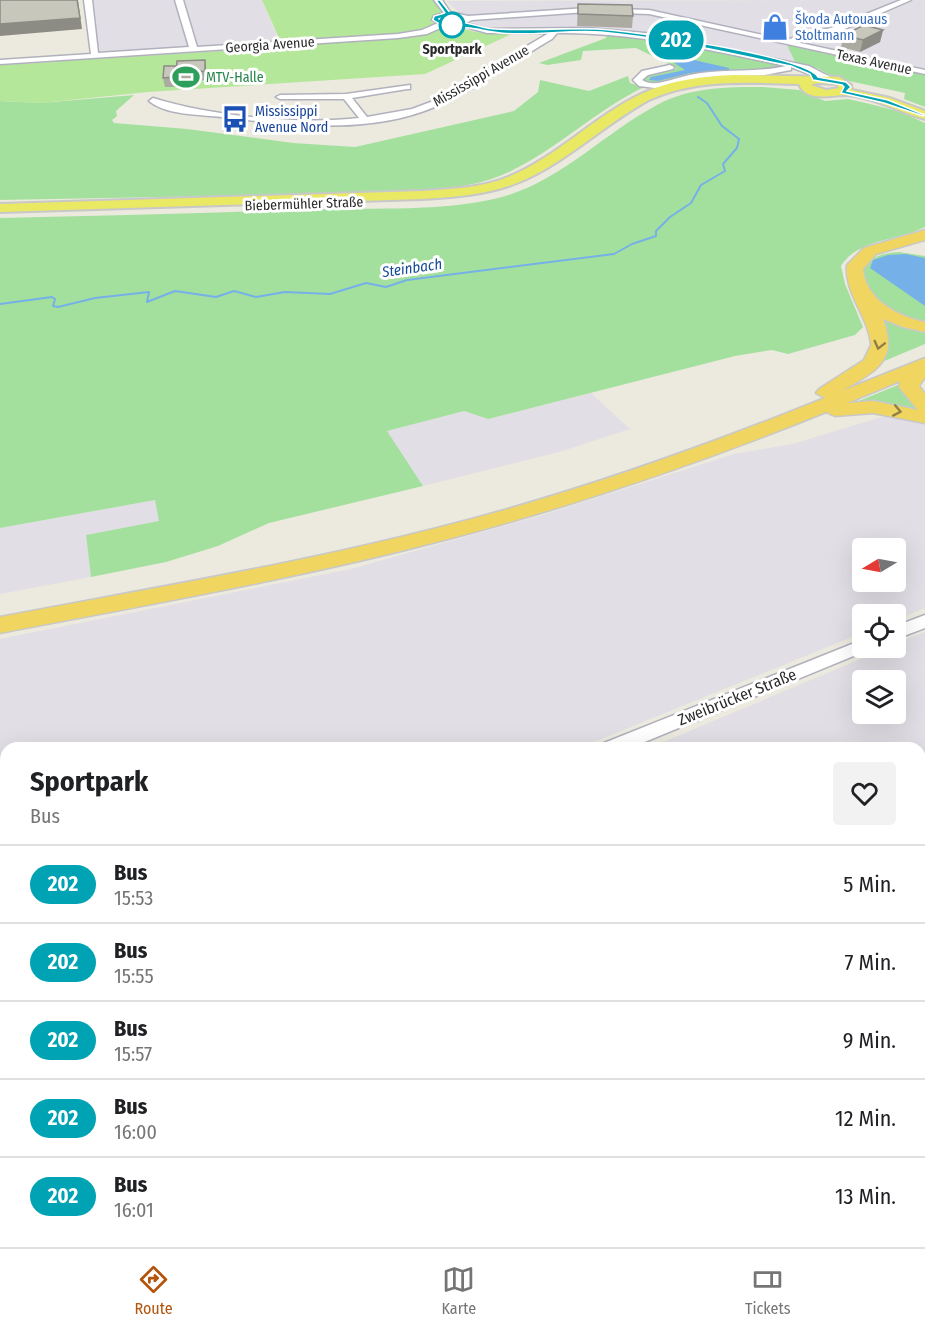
<!DOCTYPE html>
<html lang="de">
<head>
<meta charset="utf-8">
<style>
	body { margin:0; font-family:"Fira Sans Condensed",sans-serif; background:#f2f2f2; color:#202124; height:100vh; display:flex; flex-direction:column; font-size:22px; white-space:nowrap }
	* { box-sizing:border-box; margin:0 }
	p { font-size:20px; color:#757577 }
	.icon { flex:none; width:33px; height:33px; fill:none; stroke:currentColor; stroke-width:2; stroke-linecap:round; stroke-linejoin:round }
	.map { position:relative; flex:1; overflow:hidden }
	.details { position:absolute; left:0px; top:742px; width:926px; height:506px; display:flex; flex-direction:column; background:#fff; border-radius:18px 18px 0 0; box-shadow:0 6px 24px #0002 }
	.details>* { flex:none }
	.badge { padding:0 12px; border-radius:20px; font-size:21px; line-height:39px }
	.needle { width:39px; rotate:260deg }
	.controls { position:absolute; left:852px; top:538px; display:grid; gap:12px }
	.controls a { display:grid; place-items:center; width:54px; height:54px; border-radius:6px; background:#fff; box-shadow:0 6px 24px #0002; font-size:30px }
	.map>.badge { position:absolute; translate:-50% -50%; box-shadow:0 0 0 3px #fff }
	.round { display:grid; place-items:center; flex:none; width:63px; height:63px; border-radius:6px; background:#f2f2f2 }
	.summary { display:flex; align-items:center; justify-content:space-between; height:102px; padding:0 30px }
	h1 { font-size:28px; font-weight:700; line-height:45px }
	ul { padding:0; list-style:none }
	li { display:flex; align-items:center; gap:18px; height:78px; padding:0 30px; border-top:2px solid #e0e0e0 }
	li div { flex:1 }
	li b { display:block; font-size:22px }
	li em { font-style:normal }
	li .badge { min-width:66px; font-weight:700; text-align:center }
	.menu { display:flex; justify-content:space-around; align-items:center; height:84px; border-top:2px solid #e0e0e0; background:#fff; font-size:16px; color:#757577 }
	.menu a { display:grid; justify-items:center; gap:3px }
	.menu .selected { color:#b45309 }
	.map>svg:first-child { display:block }
</style>
</head>
<body>
<div class="map">
<svg width="925" height="1247" viewBox="0 0 925 1247">
	<rect width="100%" height="100%" fill="#ece9de"/>
	<path fill="#e1dee5" fill-rule="evenodd" d="M89 0H262L280 43 284 47 93 59Z
		M925 0V75L788 45 796 64 640 32 565 27H477L468 24 473 23 470 16 460 13 446 1Z
		M591 393 630 429 559 452 423 486 386 431 464 411 488 419Z
		M891 414 925 422V608L896 620V615H862V633L579 748H6V981L0 984V639L351 569 543 515 734 454 793 444ZM862 549H896V582H862Z
		M155 500 160 521 86 535 91 577 0 594V528Z
		M925 632V1155L920 1160V748H649L887 648H896V644ZM862 681H896V714H862Z
		M6 1011V1242H473L464 1247H0V1014Z
		M573 1242H817L810 1247H578Z"/>
	<path fill="#a4e09d" d="M606 33 648 37 784 66 775 69 711 73 651 85 642 81 643 77 677 68 636 48 583 51 581 60 547 65 539 63 606 38Z
		M787 45 925 75V107L904 99 905 93 835 78 817 68 796 64Z
		M628 76 630 83 644 87C597 110 558 148 511 171 483 185 452 188 421 192L0 200V101L41 103 134 95 116 111 117 116 112 120 114 123 187 129 293 143 355 147 514 111 538 92 540 80 589 91Z
		M763 87 799 90 825 101 848 99 870 104 901 112 925 123V227C898 241 857 239 841 266L845 284 863 327 855 335 788 354 772 350 735 356 488 419 464 411 387 431 423 486 269 523 218 546 166 562 91 577 86 535 159 521 155 500 0 528V218C107 216 214 213 322 209 375 208 442 211 494 199 557 185 601 135 657 105 690 87 727 87 763 87Z
		M899 252 925 256V324C915 321 902 319 893 314 858 293 846 255 899 252Z
		M879 313 925 331V344L882 362C889 342 890 332 879 313Z
		M905 382 925 411 854 403Z"/>
	<path fill="#b4e799" d="M262 0H433L443 14 432 17 431 22 481 33 516 32 425 74 148 92 41 103 0 101V65L54 62V58L93 56 94 59 283 47Z"/>
	<path fill="#75b0e9" d="M681 57 729 68V70L690 73 658 81 649 80 651 77 685 70 667 58Z
		M906 254 925 258V306L870 268 873 260 888 255Z"/>
	<g fill="none" stroke-linecap="round" stroke-linejoin="round">
		<path stroke="#75b0e9" stroke-width="2" d="M0 304 52 297 55 299 53 306 58 307 95 298 149 292 147 302 175 291 216 297 234 291 256 297 285 292 330 294 366 283 386 287 407 280 614 254 632 244 656 236V231L670 217 691 203 701 185 725 171 723 164 737 148 739 139 722 126 707 103 698 97"/>
		<defs>
			<path id="minor" d="M84 0H92L98 53 189 47 175 0H183L197 47 398 34 422 30 438 23 432 20 434 16 444 13 434 0H442L450 12 468 16 587 8 649 10 786 40 834 27 901 0H911L840 31 796 42 925 70V74L649 14 587 12 472 20 466 23 487 29 587 28 656 34 809 66 834 79 827 81 791 67V70L764 75 702 78 655 88 639 86 633 80 642 71 670 65 674 67 673 69 648 75 642 80C653 87 666 81 678 78 713 67 750 74 786 66 709 50 636 32 557 33L552 39C516 60 474 90 437 106 373 134 296 126 229 118 205 114 169 117 149 101L153 98C210 116 300 125 359 118L344 99H280L276 97 280 95 346 94 410 85V89H407L352 98 367 117 412 109 436 100 549 33H487L459 25 445 26 427 34 398 38 0 64V60L91 54ZM452 16 463 19 450 23 440 19Z"/>
			<path id="tertiary" d="M925 615V628L896 639V626Z
				M862 640V648H870L868 650 630 748H601L604 743Z
				M6 984V1005L0 1007V986Z"/>
			<path id="primary" d="M735 75 839 77 851 85 852 90 890 98 925 111V119C898 112 870 95 842 95 829 96 805 101 799 84 747 83 698 78 649 100 603 125 565 164 517 183 487 195 454 197 422 199L0 212V204L422 191C451 189 481 188 508 177 557 157 593 117 641 94 671 80 702 76 735 75ZM816 83 836 84 839 88 826 90 811 85Z"/>
			<path id="trunk" d="M925 230V240L876 254 863 269C865 299 898 317 925 322V332L903 327 883 319C899 361 875 371 842 391L925 358V377L919 386 925 394V423L873 413 835 416 826 412C703 462 577 505 448 539 301 578 150 604 0 633V617C146 589 293 565 437 528 569 495 698 449 825 398L816 393 819 389 864 360 871 345C869 317 844 293 847 265L864 248ZM900 381 899 387 918 410 873 401 847 403Z"/>
		</defs>
		<use href="#minor" stroke="#b1b1be" stroke-width="3"/>
		<use href="#tertiary" stroke="#b1b1be" stroke-width="3"/>
		<use href="#primary" stroke="#c8c8c8" stroke-width="4"/>
		<use href="#trunk" stroke="#c8c8c8" stroke-width="3"/>
		<use href="#minor" fill="#fff" fill-rule="evenodd"/>
		<use href="#tertiary" fill="#fff" fill-rule="evenodd"/>
		<use href="#primary" fill="#eae964" fill-rule="evenodd"/>
		<use href="#trunk" fill="#f0d661" fill-rule="evenodd"/>
	</g>
	<path fill="#acaba2" d="M578 4 633 16 632 28 577 26Z
		M883 30 880 42 860 52 841 47 844 35Z
		M175 66 176 75V87H165L163 78Z
		M206 69V80L178 82 176 72Z"/>
	<path fill="#8c8b84" d="M78 0 82 29 0 36V24Z
		M883 30 880 42 860 52 863 40Z
		M205 60 206 69V80L205 71Z
		M175 66 176 75V87L174 77Z"/>
	<path fill="#c8c7bc" stroke="#8c8b84" stroke-width="1.5" d="M0 0H77L80 18 0 24Z
		M578 4 632 5 633 16 578 14Z
		M864 25 883 30 863 40 844 35Z
		M205 60V71L176 72 177 61Z
		M164 66H175L174 77 163 78Z"/>
	<defs><path id="oneway-chevron" d="M-2-3.5L2.5 0L-2 3.5" fill="none" stroke-width="1.6" stroke-linecap="round" stroke-linejoin="round" transform="scale(1.5)"/></defs>
	<g stroke="#8e8046">
		<use href="#oneway-chevron" transform="translate(879 345) rotate(104)"/>
		<use href="#oneway-chevron" transform="translate(897 411) rotate(11)"/>
	</g>
	<path fill="#00a3b4" stroke="#fff" stroke-width="1.5" d="M436 0H440L451 14 439 19C446 24 456 21 465 23 475 24 485 29 496 29 529 31 563 28 597 29 628 30 806 56 818 77L846 82 851 87 847 91 888 100 925 115 923 116 884 103 841 93 844 87 842 85 813 80 810 74 791 66C728 53 666 38 601 32 562 29 520 39 482 30 467 26 445 29 433 20L434 16 445 13Z"/>
	<defs>
		<symbol id="shop-bare" viewBox="-9 -9 18 18"><path d="M-5-2.5h2.3a2.7 3.5 0 0 1 5.4 0H5L5.5 6h-11ZM-1.5-2.5h3a1.5 2.3 0 0 0-3 0Z" fill="#3f7fe0" stroke="#fff" stroke-width="2.5" paint-order="stroke"/></symbol>
		<symbol id="stadium-bare" viewBox="-9 -9 18 18"><path d="M0-5a6.5 5 0 1 0 0 10a6.5 5 0 1 0 0-10ZM-3.5-1.8h7v3.6h-7Z" fill="#2e9e5b" stroke="#fff" stroke-width="2.5" paint-order="stroke"/></symbol>
		<symbol id="bus-bare" viewBox="-9 -9 18 18"><path d="M-5-6H5V4H4V6H2V4H-2V6H-4V4H-5ZM-3.5-4V0h7V-4ZM-3.5 1.2v1.5H-2V1.2ZM2 1.2v1.5H3.5V1.2Z" fill="#1a4fb4" stroke="#fff" stroke-width="2.5" paint-order="stroke"/></symbol>
	</defs>
	<g fill-rule="evenodd">
		<use href="#shop-bare" x="756" y="8" width="38" height="38"/>
		<use href="#stadium-bare" x="167" y="58" width="38" height="38"/>
		<use href="#bus-bare" x="216" y="100" width="38" height="38"/>
	</g>
	<circle fill="#fff" stroke="#00a3b4" stroke-width="3" cx="452" cy="25" r="12"/>
	<g text-anchor="middle" dominant-baseline="central" stroke-width="6" stroke-linejoin="round" paint-order="stroke">
		<g font-size="14" fill="#366cbe" stroke="#fff" text-anchor="start">
			<text x="795" y="19">Škoda Autouaus<tspan x="795" dy="16">Stoltmann</tspan></text>
		</g>
		<g font-size="14" fill="#2b2b2b" stroke="#fff">
			<text transform="translate(270 45) rotate(-4)">Georgia Avenue</text>
			<text transform="translate(874 62) rotate(12)">Texas Avenue</text>
			<text transform="translate(481 76) rotate(-30)">Mississippi Avenue</text>
			<text transform="translate(304 204) rotate(-2)">Biebermühler Straße</text>
		</g>
		<g font-size="14" font-weight="bold" fill="#2b2b2b" stroke="#fff">
			<text x="452" y="49">Sportpark</text>
		</g>
		<g font-size="14" fill="#27864d" stroke="#fff" text-anchor="start">
			<text x="206" y="77">MTV-Halle</text>
		</g>
		<g font-size="14" fill="#164399" stroke="#fff" text-anchor="start">
			<text x="255" y="111">Mississippi<tspan x="255" dy="16">Avenue Nord</tspan></text>
		</g>
		<g font-size="15" font-style="italic" fill="#144c96" stroke="#fff">
			<text transform="translate(412 268) rotate(-8)">Steinbach</text>
		</g>
		<g font-size="16" fill="#2b2b2b" stroke="#fff">
			<text transform="translate(737 697) rotate(-22)">Zweibrücker Straße</text>
		</g>
	</g>
</svg>
<div class="controls">
<a><svg class="needle" viewBox="-14 -14 28 28"><path d="M0-13l5 13h-10z" fill="#e53935"/><path d="M0 13l5-13h-10z" fill="#757577"/></svg></a>
<a><svg class="icon" aria-label="locate" viewBox="0 0 24 24"><circle cx="12" cy="12" r="6"/><path d="M12 2v4M12 18v4M2 12h4M18 12h4"/></svg></a>
<a><svg class="icon" aria-label="layers" viewBox="0 0 24 24"><path d="M12 4l9 5-9 5-9-5zM3 14l9 5 9-5"/></svg></a>
</div>
<b class="badge" style="left:676px;top:40px;background:#00a3b4;color:#fff">202</b>
<section class="details">
<div class="summary"><div><h1>Sportpark</h1><p>Bus</p></div><a class="round"><svg class="icon" aria-label="heart" viewBox="0 0 24 24"><path d="M12 20l-8-8c-3-5 5-10 8-4 3-6 11-1 8 4z"/></svg></a></div>
<ul>
<li><span class="badge" style="background:#00a3b4;color:#fff">202</span><div><b>Bus</b><p>15:53</p></div><em>5 Min.</em></li>
<li><span class="badge" style="background:#00a3b4;color:#fff">202</span><div><b>Bus</b><p>15:55</p></div><em>7 Min.</em></li>
<li><span class="badge" style="background:#00a3b4;color:#fff">202</span><div><b>Bus</b><p>15:57</p></div><em>9 Min.</em></li>
<li><span class="badge" style="background:#00a3b4;color:#fff">202</span><div><b>Bus</b><p>16:00</p></div><em>12 Min.</em></li>
<li><span class="badge" style="background:#00a3b4;color:#fff">202</span><div><b>Bus</b><p>16:01</p></div><em>13 Min.</em></li>
</ul>
</section>
</div>
<nav class="menu">
<a class="selected"><svg class="icon" aria-label="directions" viewBox="0 0 24 24"><path d="M12 3l9 9-9 9-9-9zM9 14v-3h6M13 9l2 2-2 2"/></svg>Route</a>
<a><svg class="icon" aria-label="map" viewBox="0 0 24 24"><path d="M3 6l6-2 6 2 6-2v14l-6 2-6-2-6 2zM9 4v14M15 6v14"/></svg>Karte</a>
<a><svg class="icon" aria-label="tickets" viewBox="0 0 24 24"><path d="M3 7h18v10H3zM15 7v10"/></svg>Tickets</a>
</nav>
</body>
</html>
